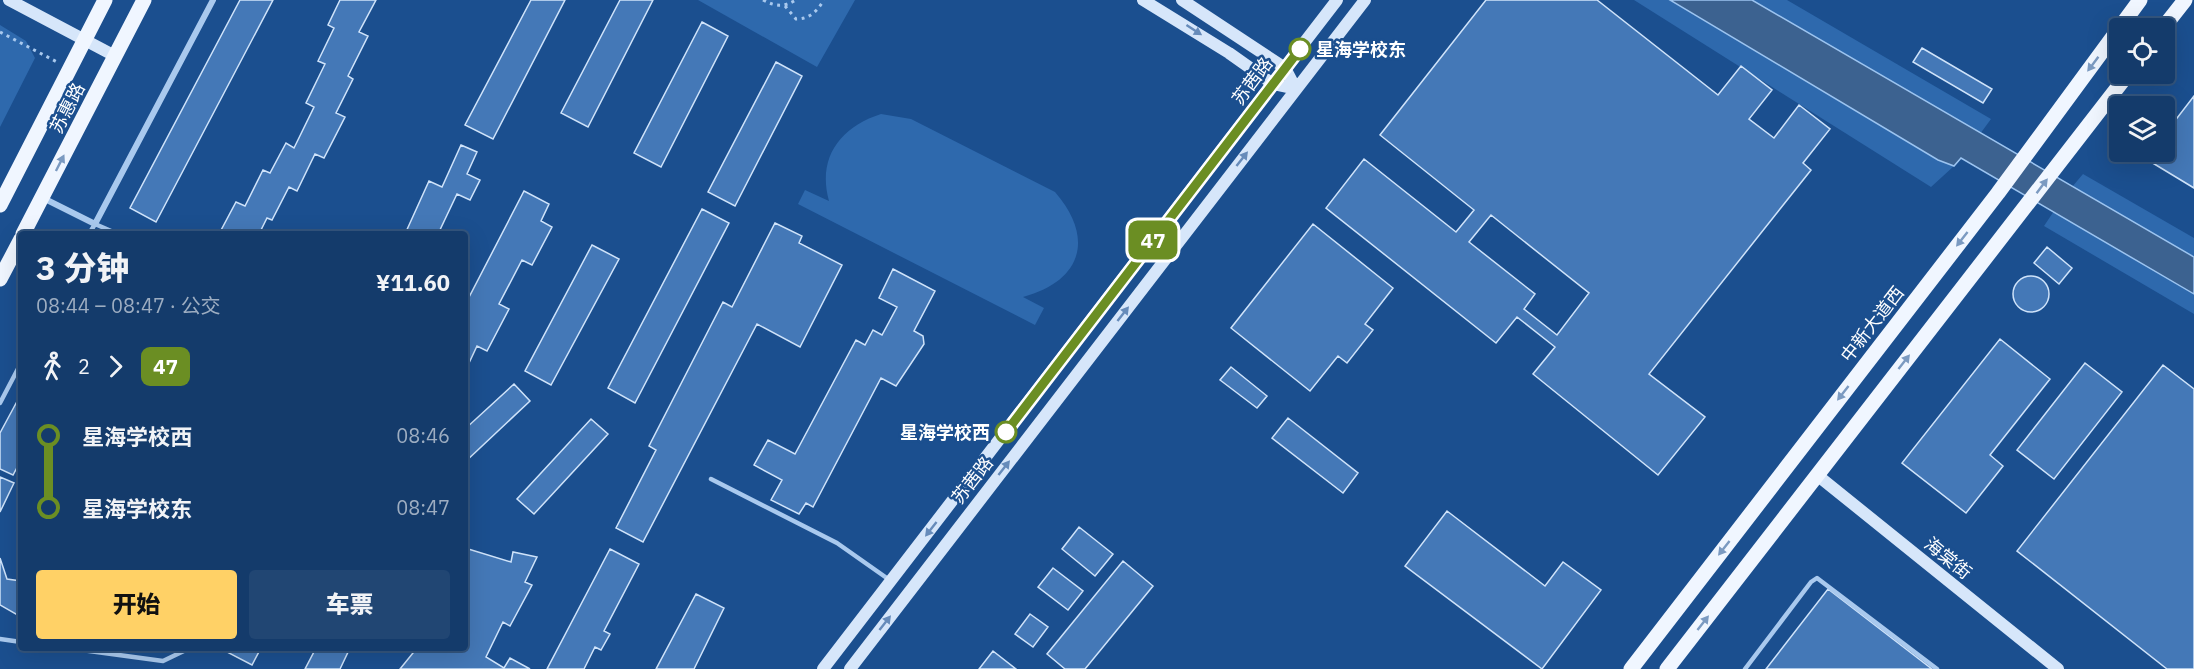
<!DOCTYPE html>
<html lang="zh">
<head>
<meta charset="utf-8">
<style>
	body { margin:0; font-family:"IBM Plex Sans","Noto Sans SC",sans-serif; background:#214673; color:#f1f3f6; height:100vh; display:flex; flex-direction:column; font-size:22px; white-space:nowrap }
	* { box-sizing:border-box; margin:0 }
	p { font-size:20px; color:#9dadc1 }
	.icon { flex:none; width:33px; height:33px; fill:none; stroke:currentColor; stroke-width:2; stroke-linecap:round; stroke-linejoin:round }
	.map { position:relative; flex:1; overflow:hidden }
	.sheet { position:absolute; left:18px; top:231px; width:450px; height:420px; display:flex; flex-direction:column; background:#143b6b; border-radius:6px; box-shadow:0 6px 24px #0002,0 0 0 2px #33557e }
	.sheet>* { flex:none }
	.badge { padding:0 12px; border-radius:9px; font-size:21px; line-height:39px }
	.tools { position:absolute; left:2109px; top:18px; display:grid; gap:12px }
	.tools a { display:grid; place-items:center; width:66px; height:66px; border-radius:6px; background:#143b6b; box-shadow:0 6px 24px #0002,0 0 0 2px #33557e; font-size:30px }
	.map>.badge { position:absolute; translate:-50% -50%; box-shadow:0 0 0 3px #fff }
	.legs { display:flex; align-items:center; gap:9px; height:66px; padding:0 18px; font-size:20px }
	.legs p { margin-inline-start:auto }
	.head { display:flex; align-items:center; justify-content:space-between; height:102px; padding:0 18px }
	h1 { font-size:33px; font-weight:800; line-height:45px }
	.button { display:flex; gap:12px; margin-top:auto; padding:12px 18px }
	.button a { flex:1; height:69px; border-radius:6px; background:#ffd166; color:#111; font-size:24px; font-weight:800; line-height:69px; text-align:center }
	.button a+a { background:#214673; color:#f1f3f6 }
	ul { padding:0 18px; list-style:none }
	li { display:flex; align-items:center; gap:21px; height:72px; font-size:22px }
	li i { display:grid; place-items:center; width:9px; height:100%; margin:0 8px; background:currentColor }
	li i::after { content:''; width:15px; height:15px; margin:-8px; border:4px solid; border-radius:50%; background:#143b6b }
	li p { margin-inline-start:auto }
	li:first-child i { background:linear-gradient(#0000 50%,currentColor 0) }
	li:last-child i { background:linear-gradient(currentColor 50%,#0000 0) }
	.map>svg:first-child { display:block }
</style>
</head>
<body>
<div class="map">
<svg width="2194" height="669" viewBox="0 0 2194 669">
	<rect width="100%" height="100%" fill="#1b4f8f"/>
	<path fill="#2e69ad" d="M698 0H855L817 67Z
		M1634 0H1670L1938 160 1954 166 1931 187Z
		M1752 0H1787L1991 119 1980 134Z
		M0 25 26 41 35 58 0 127Z
		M881 114 911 119 1055 192C1095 238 1082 281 1023 297L1044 308 1035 325 798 204 805 190 829 201C817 158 840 127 881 114Z
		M2083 174 2194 238V257L2072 187Z
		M2054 211 2194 294V314L2044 226Z"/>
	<path fill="#3c6290" stroke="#9cc4f0" stroke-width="1.5" d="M1670 0H1752L2194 257V294L1961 158 1954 166 1938 160Z"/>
	<path fill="#4478b7" stroke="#cfe3fa" stroke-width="1.5" fill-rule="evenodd" d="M240 0H273L156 222 130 208Z
		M340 0H376L359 32 368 36 348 76 353 79 336 113 345 117 324 158 315 154 297 191 289 187 272 220 267 218 259 234H219L236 202 245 206 263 170 270 173 286 143 294 148 314 107 306 103 325 64 318 61 334 28 328 25Z
		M531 0H565L493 139 465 125Z
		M620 0H653L588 127 561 113Z
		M1486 0H1597L1718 95 1741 66 1772 90 1749 119 1774 138 1799 105 1830 129 1803 163 1811 170 1649 374 1705 417 1658 475 1533 374 1555 347 1517 317 1496 343 1326 208 1364 159 1456 232 1474 210 1380 135ZM1491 215 1589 293 1557 335 1524 309 1535 294 1469 242Z
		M702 22 728 36 661 167 634 153Z
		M1922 48 1992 89 1983 103 1913 62Z
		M776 62 802 76 735 206 708 192Z
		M2194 96V188L2146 159 2152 152H2164V135Z
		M461 145 477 152 467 174 480 180 470 200 457 194 438 234H405L429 181 442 187Z
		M524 191 549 204 541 221 552 227 532 265 522 260 499 304 509 309 487 351 477 346 469 363 465 361V305Z
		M702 209 729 223 635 403 608 388Z
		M775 223 802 236 799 243 842 265 800 347 757 324 643 542 616 528 656 450 649 446 723 302 732 307Z
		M1313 224 1393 288 1365 324 1373 330 1347 363 1338 356 1310 391 1231 328Z
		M592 245 619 259 551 385 525 371Z
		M2047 247 2072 268 2059 284 2034 263Z
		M893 269 935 291 914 331 923 336 924 344 896 386 881 378 813 507 806 503 799 514 771 500 782 480 754 465 768 440 795 454 856 340 865 345 873 330 882 335 897 307 879 298Z
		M2013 294a18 18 0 1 1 36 0a18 18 0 1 1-36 0Z
		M2000 339 2050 379 1990 455 2003 466 1966 513 1902 463Z
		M2085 363 2122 392 2054 479 2017 450Z
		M2163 365 2194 389V669H2167L2017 551Z
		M1231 367 1267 396 1257 408 1220 380Z
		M514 384 530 401 465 462V429Z
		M21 394V460L13 475 0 469V433Z
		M1288 418 1358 473 1343 493 1272 438Z
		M591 419 608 434 534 514 517 499Z
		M0 477 14 483 0 512Z
		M1447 511 1545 586 1563 562 1601 590 1542 669 1405 566Z
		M1079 527 1113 554 1095 576 1062 549Z
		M465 548 511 562 513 552 537 557 525 582 532 585 510 626 503 622 486 657 504 668 510 658 530 669H400L417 648H465Z
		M610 549 639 564 604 631 610 634 601 650 595 647 584 669H547Z
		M0 558 7 579 21 581V617L0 605Z
		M1123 561 1153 586 1085 669H1065L1047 654Z
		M1053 568 1083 591 1068 610 1038 587Z
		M1828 589 1932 669H1766Z
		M696 594 724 608 694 669H656Z
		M1030 614 1048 627 1033 647 1015 634Z
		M226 648H261L252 665 225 651Z
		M316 648H350L340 669H305Z
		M993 651 1016 669H979Z"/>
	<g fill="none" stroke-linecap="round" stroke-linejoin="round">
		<path stroke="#a9c9ee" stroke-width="3" stroke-dasharray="3 4.5" stroke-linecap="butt" d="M763 0C776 7 784 7 796 0
			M785 6 796 19C810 19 817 11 824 0
			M0 32 57 62"/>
		<path stroke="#a9c9ee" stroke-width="4.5" d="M89 234 95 224 118 234
			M0 403 21 363
			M711 479 837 543 891 581
			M0 639 21 642
			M67 648 163 661 190 648
			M1745 669 1811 582 1817 578 1937 669"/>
		<path stroke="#a9c9ee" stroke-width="6" d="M43 198 95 224 213 0"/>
		<path stroke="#d6e6fa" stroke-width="12" d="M9 0 115 56
			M1143 0 1229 53 1273 84 1296 89
			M1182 0 1285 68 1296 89
			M1817 475 2058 669
			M823 669 1337 0
			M850 669 1365 0"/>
		<path stroke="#f0f6ff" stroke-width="15" d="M2163 28 2185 0
			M0 205 105 0
			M23 234 144 0
			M0 279 21 239
			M1631 669 1998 193 2140 0
			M1667 669 2128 74"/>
	</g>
	<defs><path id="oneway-solid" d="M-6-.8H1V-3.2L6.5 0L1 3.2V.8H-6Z" transform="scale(1.5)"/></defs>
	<g fill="#668bba">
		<use href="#oneway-solid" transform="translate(1194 30) rotate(33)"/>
		<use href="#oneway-solid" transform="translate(1242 159) rotate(-52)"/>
		<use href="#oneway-solid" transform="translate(1123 314) rotate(-52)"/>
		<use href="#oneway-solid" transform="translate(1004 468) rotate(-52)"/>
		<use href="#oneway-solid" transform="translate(931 529) rotate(128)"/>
		<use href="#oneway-solid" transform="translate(885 623) rotate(-52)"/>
	</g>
	<g fill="#7b9ac1">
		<use href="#oneway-solid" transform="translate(2093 64) rotate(127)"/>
		<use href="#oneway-solid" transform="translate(60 163) rotate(-63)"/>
		<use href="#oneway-solid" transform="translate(2042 186) rotate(-53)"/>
		<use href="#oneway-solid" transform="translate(1962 239) rotate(128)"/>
		<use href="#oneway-solid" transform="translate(1904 362) rotate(-52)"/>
		<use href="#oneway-solid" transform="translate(1843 393) rotate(128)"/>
		<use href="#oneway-solid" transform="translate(1724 548) rotate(128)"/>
		<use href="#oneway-solid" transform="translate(1703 623) rotate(-52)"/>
	</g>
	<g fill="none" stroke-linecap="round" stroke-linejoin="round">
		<defs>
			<path id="line-1" d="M1006 432 1300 49"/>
		</defs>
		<use href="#line-1" stroke="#fff" stroke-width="14"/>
		<use href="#line-1" stroke="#6b8e23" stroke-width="9"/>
	</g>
	<g fill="#fff" stroke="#6b8e23" stroke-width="3">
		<circle cx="1300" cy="49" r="10"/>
		<circle cx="1006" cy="432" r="10"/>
	</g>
	<g text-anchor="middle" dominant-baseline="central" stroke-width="5" stroke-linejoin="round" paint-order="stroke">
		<g font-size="18" font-weight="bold" fill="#fff" stroke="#1b4f8f" text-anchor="start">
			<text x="1316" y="49">星海学校东</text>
			<text x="990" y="432" text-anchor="end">星海学校西</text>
		</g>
		<g font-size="18" fill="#fff" stroke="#1b4f8f">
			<text transform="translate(1252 81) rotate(-53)">苏茜路</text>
			<text transform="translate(67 108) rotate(-63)">苏惠路</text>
			<text transform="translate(1872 324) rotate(-52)">中新大道西</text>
			<text transform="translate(972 480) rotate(-52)">苏茜路</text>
			<text transform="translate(1948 558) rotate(39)">海棠街</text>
		</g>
	</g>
</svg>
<div class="tools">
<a><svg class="icon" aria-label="locate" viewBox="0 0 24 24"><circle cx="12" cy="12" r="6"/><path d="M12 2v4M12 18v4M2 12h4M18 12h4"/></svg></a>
<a><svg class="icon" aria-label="layers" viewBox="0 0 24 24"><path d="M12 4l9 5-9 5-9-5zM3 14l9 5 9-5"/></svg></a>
</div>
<b class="badge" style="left:1153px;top:240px;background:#6b8e23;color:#fff">47</b>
<section class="sheet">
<div class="head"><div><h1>3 分钟</h1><p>08:44 – 08:47 · 公交</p></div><b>¥11.60</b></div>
<div class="legs"><svg class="icon" aria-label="walk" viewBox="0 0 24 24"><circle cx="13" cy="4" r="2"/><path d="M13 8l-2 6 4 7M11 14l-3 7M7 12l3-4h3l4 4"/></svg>2<svg class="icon" aria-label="forward" viewBox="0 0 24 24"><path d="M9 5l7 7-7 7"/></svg><b class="badge" style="background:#6b8e23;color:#fff">47</b></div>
<ul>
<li><i style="color:#6b8e23"></i><b>星海学校西</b><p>08:46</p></li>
<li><i style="color:#6b8e23"></i><b>星海学校东</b><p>08:47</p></li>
</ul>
<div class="button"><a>开始</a><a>车票</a></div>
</section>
</div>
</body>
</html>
